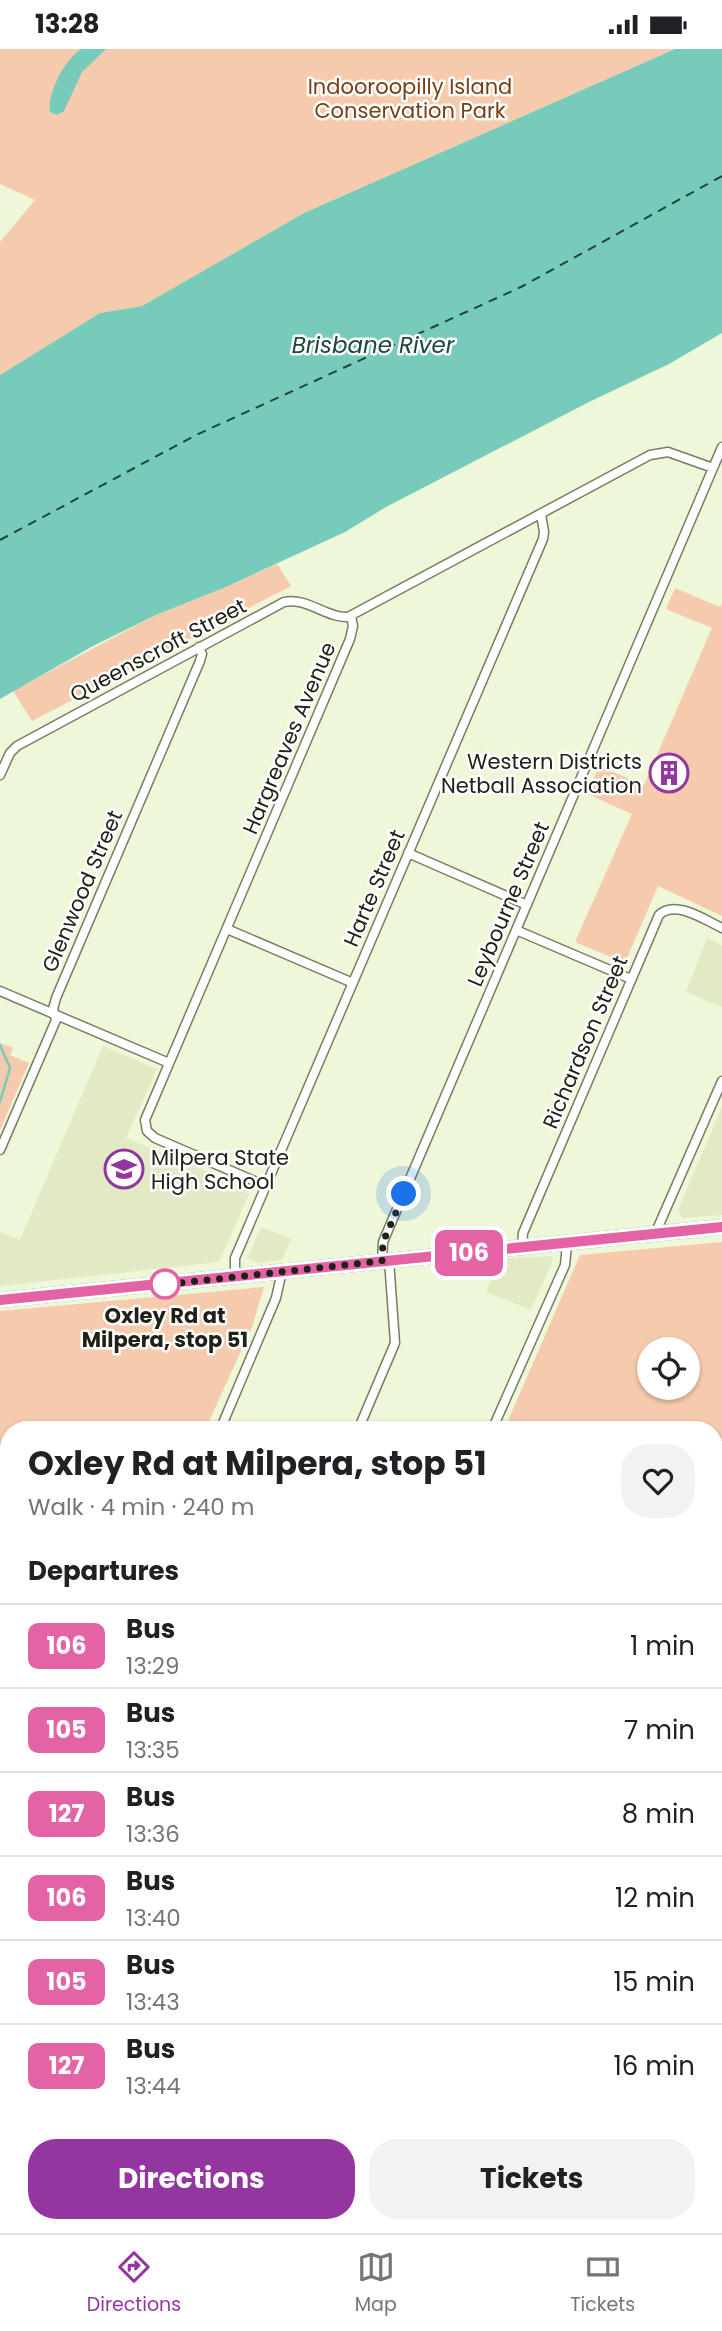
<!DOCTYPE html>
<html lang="en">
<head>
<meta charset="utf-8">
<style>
	body { margin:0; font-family:Poppins,sans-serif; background:#f2f2f2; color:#202124; height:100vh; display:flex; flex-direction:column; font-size:26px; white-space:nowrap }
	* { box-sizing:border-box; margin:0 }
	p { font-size:23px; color:#757577 }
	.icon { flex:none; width:38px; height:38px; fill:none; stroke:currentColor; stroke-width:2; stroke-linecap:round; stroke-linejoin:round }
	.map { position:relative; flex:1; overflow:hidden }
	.details { position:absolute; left:0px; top:1372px; width:723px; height:812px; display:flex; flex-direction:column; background:#fff; border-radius:28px 28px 0 0; box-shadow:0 2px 5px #0004 }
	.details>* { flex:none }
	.badge { padding:0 14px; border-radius:10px; font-size:24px; line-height:46px }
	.controls { position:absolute; left:637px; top:1288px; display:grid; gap:14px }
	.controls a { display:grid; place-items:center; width:63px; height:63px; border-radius:50%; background:#fff; box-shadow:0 2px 5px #0004; font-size:35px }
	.you { position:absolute; width:35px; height:35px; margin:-18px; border:5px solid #fff; border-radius:50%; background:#1a73e8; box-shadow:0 0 0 10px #1a73e833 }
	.map>.badge { position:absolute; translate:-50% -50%; box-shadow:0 0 0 4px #fff }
	h2 { padding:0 28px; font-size:26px; line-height:63px }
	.round { display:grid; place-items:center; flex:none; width:74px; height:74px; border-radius:28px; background:#f2f2f2 }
	.overview { display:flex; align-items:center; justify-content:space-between; height:119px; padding:0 28px }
	h1 { font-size:33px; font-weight:700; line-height:52px }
	.button { display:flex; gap:14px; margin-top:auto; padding:14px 28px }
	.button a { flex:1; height:80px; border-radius:28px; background:#9436a0; color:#fff; font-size:28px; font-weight:700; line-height:80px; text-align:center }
	.button a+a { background:#f2f2f2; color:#202124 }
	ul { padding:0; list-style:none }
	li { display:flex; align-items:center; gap:21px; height:84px; padding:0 28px; border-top:2px solid #e0e0e0 }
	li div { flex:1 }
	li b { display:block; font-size:26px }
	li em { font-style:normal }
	li .badge { min-width:77px; font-weight:700; text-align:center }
	.status { display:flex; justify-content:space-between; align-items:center; height:49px; padding:0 35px; background:#fff; direction:ltr }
	.status svg { height:19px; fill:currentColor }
	.menu { display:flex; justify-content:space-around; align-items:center; height:98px; border-top:2px solid #e0e0e0; background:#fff; font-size:19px; color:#757577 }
	.menu a { display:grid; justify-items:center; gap:4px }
	.menu .active { color:#9436a0 }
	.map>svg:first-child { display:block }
</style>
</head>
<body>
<div class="status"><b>13:28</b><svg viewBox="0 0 49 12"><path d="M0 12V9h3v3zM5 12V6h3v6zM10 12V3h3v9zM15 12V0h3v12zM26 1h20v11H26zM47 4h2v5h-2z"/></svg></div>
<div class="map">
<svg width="722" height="2184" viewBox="0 0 722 2184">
	<rect width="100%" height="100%" fill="#eff7d9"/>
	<path fill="#e1eac5" d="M707 889 722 897V958L686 943Z
		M103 997 157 1020 126 1089 246 1139 249 1145 219 1213 0 1237V1183L20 1191Z
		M722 1058V1166L682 1169 678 1161Z
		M261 1178 291 1190 282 1211 260 1214 247 1210Z
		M551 1207 553 1211 531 1261 486 1243 499 1210Z"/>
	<path fill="#f6caad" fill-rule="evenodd" d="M0 0H675L304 164 142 257 100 264 0 326V193L35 151 0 135Z
		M277 515 291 537 32 672 13 642 156 566 226 538Z
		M675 539 720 558 722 554V867L658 837 625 914 575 893 632 765 587 745 599 717 644 736 712 579 666 560Z
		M0 994 13 999 10 1006 29 1014 0 1081Z
		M722 1193V1494L714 1512V1381H504L580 1206ZM649 1300H688V1339H649Z
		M264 1238 252 1278 205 1381H9V1596L0 1599V1262Z"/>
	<path fill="#77cbbb" d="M81 0H106L82 23 64 62 57 66 50 63C47 44 65 10 81 0Z
		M675 0H722V284L669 315 589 353 386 458 345 483 226 538 156 566 93 597 0 650V326L100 264 142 257 304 164Z"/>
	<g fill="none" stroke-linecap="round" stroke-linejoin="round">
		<path stroke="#77cbbb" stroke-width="2.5" d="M0 996 10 1019 0 1053"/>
		<path stroke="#1e453e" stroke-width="2" stroke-dasharray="9 7" stroke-linecap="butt" d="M0 491 196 386 521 238 722 127"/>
		<defs>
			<path id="street" d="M0 726 10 704 17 697 284 553C307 548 326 569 348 568L650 406 668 403 713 419
				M408 804 527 856
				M227 880 353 934
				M516 881 631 930
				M0 942 169 1014
				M0 1101 56 971 53 960 56 949 200 612 202 605 199 598
				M266 1137 155 1089 147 1082 145 1071 350 590 353 577 351 567
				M655 1185 722 1032
				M522 1199 523 1184 659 866C675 850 705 871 722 879
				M382 1212 383 1193 722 398
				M235 1228V1209L543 490 544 483 541 465
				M220 1381 276 1249 282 1222
				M358 1381 395 1294 389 1211
				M492 1381 565 1216 567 1195
				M714 1552 722 1551
				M0 1619 9 1624
				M714 1642 722 1624
				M0 1667 3 1642 9 1632
				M714 1894 722 1876
				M0 1900 9 1880
				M0 2024 9 2028
				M714 2141 722 2123
				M148 2184 152 2175
				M695 2184 699 2175"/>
			<path id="secondary" d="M714 1606 722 1605
				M0 1687H9"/>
			<path id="primary" d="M0 1251 722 1178"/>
		</defs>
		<use href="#street" stroke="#777e63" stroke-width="11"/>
		<use href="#secondary" stroke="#777e63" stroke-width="14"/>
		<use href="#primary" stroke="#5d9a67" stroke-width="16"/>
		<use href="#street" stroke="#fff" stroke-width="8"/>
		<use href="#secondary" stroke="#d8f4de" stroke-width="10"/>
		<use href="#primary" stroke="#b2e9be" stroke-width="12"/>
		<path stroke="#6d725f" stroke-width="2.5" d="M714 1571 722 1570
			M714 1588 722 1587
			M0 1654H9"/>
	</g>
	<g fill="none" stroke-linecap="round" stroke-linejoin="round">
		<defs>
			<path id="line" d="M0 1251 722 1178"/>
		</defs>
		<use href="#line" stroke="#fff" stroke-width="16"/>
		<use href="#line" stroke="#e463a4" stroke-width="10"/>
		<path stroke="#202217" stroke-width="7" stroke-dasharray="0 12.6" d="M165 1235 161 1236 382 1212 383 1193 404 1145"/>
	</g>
	<defs>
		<symbol id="building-ring" viewBox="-11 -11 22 22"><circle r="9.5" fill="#fff" stroke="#9436a0" stroke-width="1.5"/><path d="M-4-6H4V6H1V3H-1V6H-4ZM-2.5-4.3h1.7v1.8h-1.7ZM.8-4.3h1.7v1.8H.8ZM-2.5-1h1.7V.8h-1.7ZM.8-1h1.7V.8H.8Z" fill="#9436a0"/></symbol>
		<symbol id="school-ring" viewBox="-11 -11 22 22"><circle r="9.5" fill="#fff" stroke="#9436a0" stroke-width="1.5"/><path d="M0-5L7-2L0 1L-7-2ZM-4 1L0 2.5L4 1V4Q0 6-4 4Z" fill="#9436a0"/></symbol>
	</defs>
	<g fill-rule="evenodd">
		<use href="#building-ring" x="647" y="702" width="44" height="44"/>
		<use href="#school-ring" x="102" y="1098" width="44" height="44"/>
	</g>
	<circle fill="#fff" stroke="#e463a4" stroke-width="3.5" cx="165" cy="1235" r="14"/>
	<g text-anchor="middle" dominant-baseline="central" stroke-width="5" stroke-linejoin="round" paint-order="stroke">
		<g font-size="21" fill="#764115" stroke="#fff">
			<text x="410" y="37">Indooroopilly Island<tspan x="410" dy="24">Conservation Park</tspan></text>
		</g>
		<g font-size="21" fill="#202217" stroke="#fff">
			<text transform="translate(158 601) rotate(-28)">Queenscroft Street</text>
			<text transform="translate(289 689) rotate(-67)">Hargreaves Avenue</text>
			<text transform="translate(374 839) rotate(-67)">Harte Street</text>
			<text transform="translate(82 842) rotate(-67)">Glenwood Street</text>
			<text transform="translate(508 855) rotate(-67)">Leybourne Street</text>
			<text transform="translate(585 993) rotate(-67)">Richardson Street</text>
		</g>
		<g font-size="21" fill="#202217" stroke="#fff" text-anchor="end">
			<text x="642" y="712">Western Districts<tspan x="642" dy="24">Netball Association</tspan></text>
			<text x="151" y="1108" text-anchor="start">Milpera State<tspan x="151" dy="24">High School</tspan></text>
		</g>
		<g font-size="21" font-weight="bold" fill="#202217" stroke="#fff">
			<text x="165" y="1266">Oxley Rd at<tspan x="165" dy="24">Milpera, stop 51</tspan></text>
		</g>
		<g font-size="23" font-style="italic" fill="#1e453e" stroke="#fff">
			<text x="373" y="296">Brisbane River</text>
		</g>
	</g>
</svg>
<div class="controls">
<a><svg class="icon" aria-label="locate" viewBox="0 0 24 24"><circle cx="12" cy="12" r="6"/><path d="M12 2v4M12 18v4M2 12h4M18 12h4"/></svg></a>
</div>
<div class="you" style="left:404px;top:1145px"></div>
<b class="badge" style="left:469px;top:1204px;background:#e463a4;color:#fff">106</b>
<section class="details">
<div class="overview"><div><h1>Oxley Rd at Milpera, stop 51</h1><p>Walk · 4 min · 240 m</p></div><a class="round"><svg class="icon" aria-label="heart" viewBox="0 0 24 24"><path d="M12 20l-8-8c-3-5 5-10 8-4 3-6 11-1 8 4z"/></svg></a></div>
<h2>Departures</h2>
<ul>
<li><span class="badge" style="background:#e463a4;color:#fff">106</span><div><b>Bus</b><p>13:29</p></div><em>1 min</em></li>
<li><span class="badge" style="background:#e463a4;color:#fff">105</span><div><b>Bus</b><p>13:35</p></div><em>7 min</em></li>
<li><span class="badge" style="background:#e463a4;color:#fff">127</span><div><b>Bus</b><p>13:36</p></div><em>8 min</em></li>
<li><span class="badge" style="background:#e463a4;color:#fff">106</span><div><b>Bus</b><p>13:40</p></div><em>12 min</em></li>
<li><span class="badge" style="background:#e463a4;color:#fff">105</span><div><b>Bus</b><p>13:43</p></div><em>15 min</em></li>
<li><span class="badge" style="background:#e463a4;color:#fff">127</span><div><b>Bus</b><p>13:44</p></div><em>16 min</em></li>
</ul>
<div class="button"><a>Directions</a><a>Tickets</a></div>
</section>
</div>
<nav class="menu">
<a class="active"><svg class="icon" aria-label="directions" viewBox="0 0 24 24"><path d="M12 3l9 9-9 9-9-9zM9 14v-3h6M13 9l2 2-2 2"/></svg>Directions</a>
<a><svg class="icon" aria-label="map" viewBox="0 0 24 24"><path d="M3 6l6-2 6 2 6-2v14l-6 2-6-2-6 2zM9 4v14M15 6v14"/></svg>Map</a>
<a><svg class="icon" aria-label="tickets" viewBox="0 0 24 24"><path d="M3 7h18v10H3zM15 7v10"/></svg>Tickets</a>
</nav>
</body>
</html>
